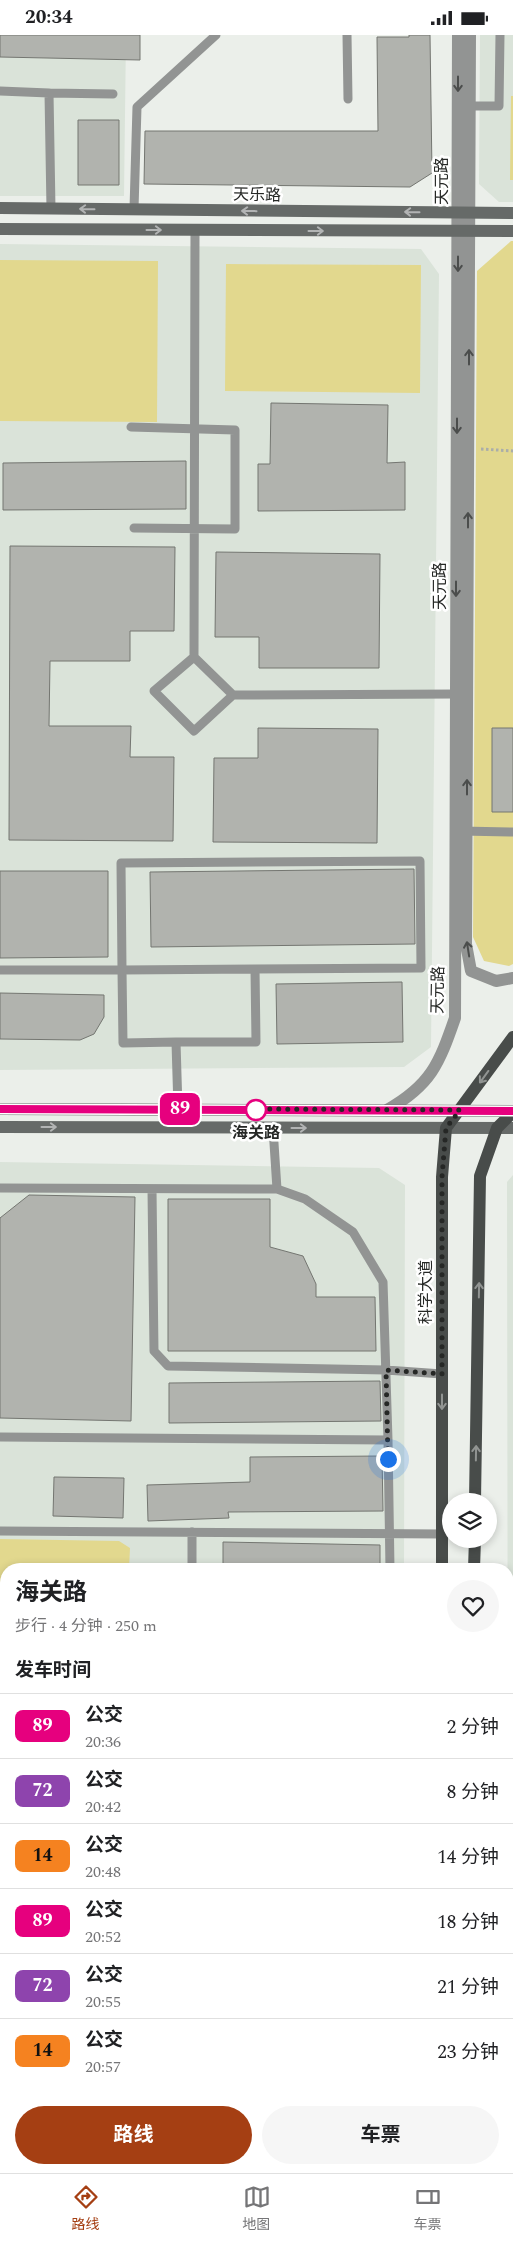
<!DOCTYPE html>
<html lang="zh">
<head>
<meta charset="utf-8">
<style>
	body { margin:0; font-family:Spectral,"Noto Sans SC",serif; background:#f6f6f6; color:#202124; height:100vh; display:flex; flex-direction:column; font-size:19px; white-space:nowrap }
	* { box-sizing:border-box; margin:0 }
	p { font-size:16px; color:#757577 }
	.icon { flex:none; width:28px; height:28px; fill:none; stroke:currentColor; stroke-width:2; stroke-linecap:round; stroke-linejoin:round }
	.map { position:relative; flex:1; overflow:hidden }
	.drawer { position:absolute; left:0px; top:1528px; width:514px; height:611px; display:flex; flex-direction:column; background:#fff; border-radius:20px 20px 0 0; box-shadow:0 2px 8px #0003 }
	.drawer>* { flex:none }
	.badge { padding:0 10px; border-radius:8px; font-size:18px; line-height:32px }
	.tools { position:absolute; left:442px; top:1458px; display:grid; gap:10px }
	.tools a { display:grid; place-items:center; width:55px; height:55px; border-radius:50%; background:#fff; box-shadow:0 2px 8px #0003; font-size:25px }
	.you { position:absolute; width:25px; height:25px; margin:-12px; border:4px solid #fff; border-radius:50%; background:#1a73e8; box-shadow:0 0 0 8px #1a73e833 }
	.map>.badge { position:absolute; translate:-50% -50%; box-shadow:0 0 0 2px #fff }
	h2 { padding:0 15px; font-size:19px; line-height:45px }
	.round { display:grid; place-items:center; flex:none; width:52px; height:52px; border-radius:26px; background:#f6f6f6 }
	.overview { display:flex; align-items:center; justify-content:space-between; height:85px; padding:0 15px }
	h1 { font-size:24px; font-weight:700; line-height:38px }
	.primary-button { display:flex; gap:10px; margin-top:auto; padding:10px 15px }
	.primary-button a { flex:1; height:58px; border-radius:30px; background:#a53f13; color:#fff; font-size:20px; font-weight:700; line-height:58px; text-align:center }
	.primary-button a+a { background:#f6f6f6; color:#202124 }
	ul { padding:0; list-style:none }
	li { display:flex; align-items:center; gap:15px; height:65px; padding:0 15px; border-top:1px solid #e0e0e0 }
	li div { flex:1 }
	li b { display:block; font-size:19px }
	li em { font-style:normal }
	li .badge { min-width:55px; font-weight:700; text-align:center }
	.status { display:flex; justify-content:space-between; align-items:center; height:35px; padding:0 25px; background:#fff; direction:ltr }
	.status svg { height:14px; fill:currentColor }
	.tabs { display:flex; justify-content:space-around; align-items:center; height:70px; border-top:1px solid #e0e0e0; background:#fff; font-size:14px; color:#757577 }
	.tabs a { display:grid; justify-items:center; gap:2px }
	.tabs .on { color:#a53f13 }
	.map>svg:first-child { display:block }
</style>
</head>
<body>
<div class="status"><b>20:34</b><svg viewBox="0 0 49 12"><path d="M0 12V9h3v3zM5 12V6h3v6zM10 12V3h3v9zM15 12V0h3v12zM26 1h20v11H26zM47 4h2v5h-2z"/></svg></div>
<div class="map">
<svg width="513" height="2138" viewBox="0 0 513 2138">
	<rect width="100%" height="100%" fill="#ebefea"/>
	<path fill="#dae3d9" d="M0 0H126L124 161H0Z
		M480 0H513V167H499L479 149Z
		M0 209 421 214 439 239 431 1012 404 1032 0 1035Z
		M0 1127 379 1133 405 1150 404 1534H6V1855H0Z
		M513 1140V1839L508 1836 507 1147Z
		M0 1921H6V2132H403V2138H0Z
		M513 1974V2138H509L511 1976Z"/>
	<path fill="#e2d88e" d="M511 61H513V145H510Z
		M511 206H513V929L509 931 484 926 473 902 477 236Z
		M0 225 158 226 157 387 0 386Z
		M226 229 421 230 420 358 225 356Z
		M0 1504 119 1506 130 1513 129 1534H6V1586H0Z"/>
	<path fill="#b1b3ae" stroke="#747671" d="M0 0H140V25L0 22Z
		M409 0H430L432 138 410 152 144 149 145 96H378L377 2H409Z
		M78 85H119V150H78Z
		M271 368 388 370 387 428 405 427V475L258 476V429H270Z
		M186 426V474L3 475V428Z
		M10 511 175 512 174 596H130V626H50L49 691H131L130 722H174L173 806 9 805Z
		M216 517 380 519 379 633H259V602H215Z
		M258 693 378 694 377 808 213 807 214 723H258Z
		M492 693H513V777H492Z
		M414 834 415 909 151 912 150 837Z
		M0 836H108V922L0 923Z
		M402 947 403 1007 277 1009 276 949Z
		M0 958 104 960V982L94 999 80 1005 0 1004Z
		M29 1160 135 1162 131 1386 0 1383V1183Z
		M168 1164H270V1212L303 1221 316 1249V1262H375L376 1316H168Z
		M380 1346 381 1386 169 1388V1348Z
		M382 1421 383 1476 228 1477 229 1483 148 1486 147 1450 250 1447V1422Z
		M54 1442 124 1443 123 1483 53 1481Z
		M223 1507 380 1510V1534H223Z"/>
	<g fill="none" stroke-linecap="round" stroke-linejoin="round">
		<path stroke="#aaada9" stroke-width="3" stroke-dasharray="2.5 2.5" stroke-linecap="butt" d="M481 414 513 416"/>
		<path stroke="#929493" stroke-width="9" d="M347 0 348 64
			M0 56 49 58 51 174
			M49 58 113 59
			M466 71H499L500 0
			M134 174 137 72 216 0
			M131 392 235 395V494L134 493
			M194 622 154 656 194 696 233 660 194 622 195 195
			M233 660 456 659
			M461 796 513 797
			M0 935H122L123 1008 176 1007 178 1074
			M176 1007H256L255 934 122 935 121 828 420 826 421 933 255 934
			M273 1093 277 1154
			M0 1153 277 1154 305 1164 353 1197 383 1247 388 1405 0 1402
			M152 1154 154 1316 168 1331 386 1335 442 1339
			M388 1405 390 1534
			M0 1496 442 1499
			M192 1497V1534
			M0 1626 6 1622
			M508 1665H513
			M0 1824 6 1829
			M0 1949H6
			M0 2057H6
			M508 2116 513 2117
			M0 2137 70 2138
			M228 2138V2132
			M392 2138V2132"/>
		<path stroke="#929493" stroke-width="12" d="M470 0 466 909 471 936 496 946 513 943
			M387 1075C431 1050 439 1029 455 983L458 0"/>
		<path stroke="#666a68" stroke-width="12" d="M0 173 513 178
			M0 194 513 196
			M0 1074 513 1076
			M0 1092 513 1093
			M0 1881H6
			M508 1883H513
			M0 1901H6
			M508 1904H513"/>
		<path stroke="#484c4a" stroke-width="12" d="M475 1466 480 1141 497 1093 513 1077
			M442 1534V1142L446 1093 513 1002
			M474 1534 475 1504
			M446 2132V2138
			M471 2132V2138"/>
	</g>
	<defs><path id="oneway-shaft" d="M-6 0H5M1.5-3L5.5 0L1.5 3" fill="none" stroke-width="1.6" stroke-linecap="round" stroke-linejoin="round" transform="scale(1.25)"/></defs>
	<g stroke="#4b4d4c">
		<use href="#oneway-shaft" transform="translate(458 49) rotate(90)"/>
		<use href="#oneway-shaft" transform="translate(458 229) rotate(90)"/>
		<use href="#oneway-shaft" transform="translate(469 322) rotate(-90)"/>
		<use href="#oneway-shaft" transform="translate(457 391) rotate(90)"/>
		<use href="#oneway-shaft" transform="translate(468 485) rotate(-90)"/>
		<use href="#oneway-shaft" transform="translate(456 554) rotate(90)"/>
		<use href="#oneway-shaft" transform="translate(467 752) rotate(-90)"/>
		<use href="#oneway-shaft" transform="translate(468 914) rotate(-99)"/>
	</g>
	<g stroke="#b2b4b4">
		<use href="#oneway-shaft" transform="translate(87 174) rotate(-179)"/>
		<use href="#oneway-shaft" transform="translate(249 176) rotate(-179)"/>
		<use href="#oneway-shaft" transform="translate(412 177) rotate(-179)"/>
		<use href="#oneway-shaft" transform="translate(154 195)"/>
		<use href="#oneway-shaft" transform="translate(316 196)"/>
		<use href="#oneway-shaft" transform="translate(49 1092)"/>
		<use href="#oneway-shaft" transform="translate(299 1093)"/>
	</g>
	<g stroke="#919492">
		<use href="#oneway-shaft" transform="translate(484 1042) rotate(126)"/>
		<use href="#oneway-shaft" transform="translate(479 1255) rotate(-89)"/>
		<use href="#oneway-shaft" transform="translate(442 1367) rotate(90)"/>
		<use href="#oneway-shaft" transform="translate(476 1418) rotate(-89)"/>
	</g>
	<g fill="none" stroke-linecap="round" stroke-linejoin="round">
		<defs>
			<path id="line" d="M0 1074 513 1076"/>
		</defs>
		<use href="#line" stroke="#fff" stroke-width="11"/>
		<use href="#line" stroke="#e6007e" stroke-width="8"/>
		<path stroke="#252725" stroke-width="5" stroke-dasharray="0 9" d="M256 1075 254 1074 460 1075 446 1093 442 1142V1339L386 1335 388 1424"/>
	</g>
	<circle fill="#fff" stroke="#e6007e" stroke-width="2.5" cx="256" cy="1075" r="10"/>
	<g text-anchor="middle" dominant-baseline="central" stroke-width="5" stroke-linejoin="round" paint-order="stroke">
		<g font-size="16" fill="#252725" stroke="#fff">
			<text transform="translate(442 146) rotate(-90)">天元路</text>
			<text transform="translate(257 160) rotate(1)">天乐路</text>
			<text transform="translate(440 551) rotate(-90)">天元路</text>
			<text transform="translate(438 955) rotate(-89)">天元路</text>
			<text transform="translate(426 1257) rotate(-90)">科学大道</text>
		</g>
		<g font-size="16" font-weight="bold" fill="#252725" stroke="#fff">
			<text x="256" y="1098">海关路</text>
		</g>
	</g>
</svg>
<div class="tools">
<a><svg class="icon" aria-label="layers" viewBox="0 0 24 24"><path d="M12 4l9 5-9 5-9-5zM3 14l9 5 9-5"/></svg></a>
</div>
<div class="you" style="left:388px;top:1424px"></div>
<b class="badge" style="left:180px;top:1074px;background:#e6007e;color:#fff">89</b>
<section class="drawer">
<div class="overview"><div><h1>海关路</h1><p>步行 · 4 分钟 · 250 m</p></div><a class="round"><svg class="icon" aria-label="heart" viewBox="0 0 24 24"><path d="M12 20l-8-8c-3-5 5-10 8-4 3-6 11-1 8 4z"/></svg></a></div>
<h2>发车时间</h2>
<ul>
<li><span class="badge" style="background:#e6007e;color:#fff">89</span><div><b>公交</b><p>20:36</p></div><em>2 分钟</em></li>
<li><span class="badge" style="background:#8e44ad;color:#fff">72</span><div><b>公交</b><p>20:42</p></div><em>8 分钟</em></li>
<li><span class="badge" style="background:#f58220;color:#111">14</span><div><b>公交</b><p>20:48</p></div><em>14 分钟</em></li>
<li><span class="badge" style="background:#e6007e;color:#fff">89</span><div><b>公交</b><p>20:52</p></div><em>18 分钟</em></li>
<li><span class="badge" style="background:#8e44ad;color:#fff">72</span><div><b>公交</b><p>20:55</p></div><em>21 分钟</em></li>
<li><span class="badge" style="background:#f58220;color:#111">14</span><div><b>公交</b><p>20:57</p></div><em>23 分钟</em></li>
</ul>
<div class="primary-button"><a>路线</a><a>车票</a></div>
</section>
</div>
<nav class="tabs">
<a class="on"><svg class="icon" aria-label="directions" viewBox="0 0 24 24"><path d="M12 3l9 9-9 9-9-9zM9 14v-3h6M13 9l2 2-2 2"/></svg>路线</a>
<a><svg class="icon" aria-label="map" viewBox="0 0 24 24"><path d="M3 6l6-2 6 2 6-2v14l-6 2-6-2-6 2zM9 4v14M15 6v14"/></svg>地图</a>
<a><svg class="icon" aria-label="tickets" viewBox="0 0 24 24"><path d="M3 7h18v10H3zM15 7v10"/></svg>车票</a>
</nav>
</body>
</html>
